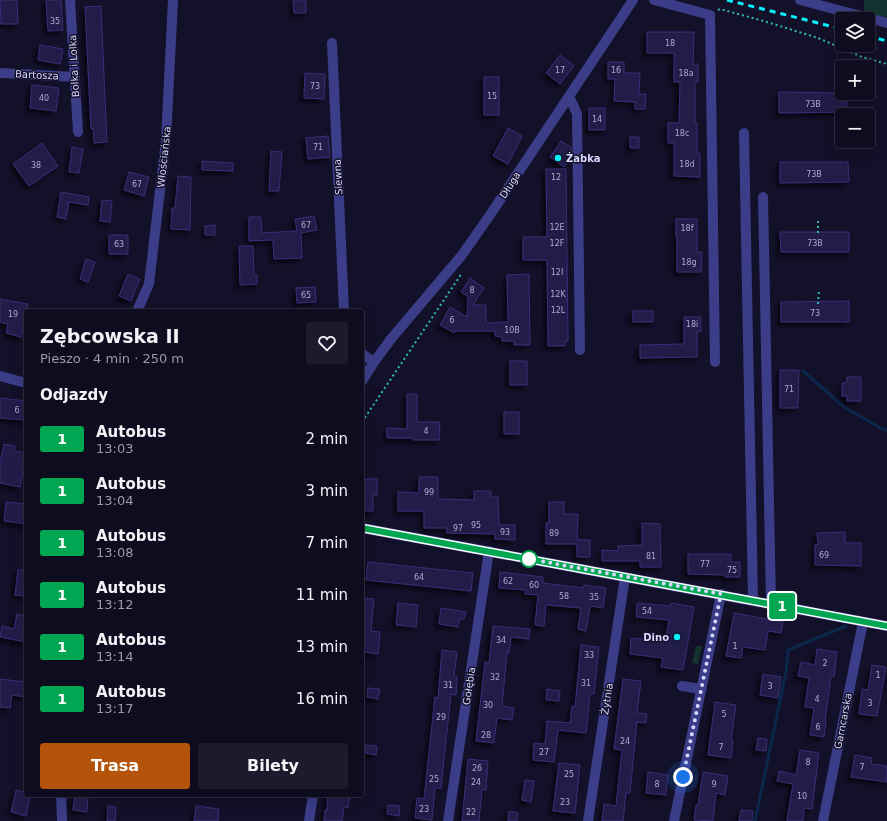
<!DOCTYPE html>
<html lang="pl">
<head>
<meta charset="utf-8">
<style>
	body { margin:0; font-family:"DejaVu Sans",sans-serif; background:#1c1a2c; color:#f1f3f6; height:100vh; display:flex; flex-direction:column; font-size:15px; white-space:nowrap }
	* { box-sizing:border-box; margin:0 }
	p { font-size:13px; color:#9b9ba4 }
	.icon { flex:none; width:22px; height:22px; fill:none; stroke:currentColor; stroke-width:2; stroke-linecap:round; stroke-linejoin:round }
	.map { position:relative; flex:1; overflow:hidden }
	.sheet { position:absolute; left:24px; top:309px; width:340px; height:488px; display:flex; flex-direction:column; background:#0e0c1f; border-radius:4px; box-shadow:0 4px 16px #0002,0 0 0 1px #2e2c3d }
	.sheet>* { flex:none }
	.badge { padding:0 8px; border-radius:3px; font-size:14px; line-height:26px }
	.fabs { position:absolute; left:835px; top:12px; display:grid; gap:8px }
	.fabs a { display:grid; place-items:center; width:40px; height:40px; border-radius:4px; background:#0e0c1f; box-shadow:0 4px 16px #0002,0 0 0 1px #2e2c3d; font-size:20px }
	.you { position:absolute; width:20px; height:20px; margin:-10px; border:3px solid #fff; border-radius:50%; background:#1a73e8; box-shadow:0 0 0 6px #1a73e833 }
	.map>.badge { position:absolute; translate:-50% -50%; box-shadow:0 0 0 2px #fff }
	h2 { padding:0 16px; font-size:15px; line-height:36px }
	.round { display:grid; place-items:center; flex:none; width:42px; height:42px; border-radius:4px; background:#1c1a2c }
	.headline { display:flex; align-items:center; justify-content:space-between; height:68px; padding:0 16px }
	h1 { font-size:19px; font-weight:800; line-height:30px }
	.action { display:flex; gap:8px; margin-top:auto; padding:8px 16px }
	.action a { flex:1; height:46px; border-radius:4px; background:#b45309; color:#fff; font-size:16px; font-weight:800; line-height:46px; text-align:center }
	.action a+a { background:#1c1a2c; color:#f1f3f6 }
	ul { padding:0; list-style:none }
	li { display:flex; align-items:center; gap:12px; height:52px; padding:0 16px }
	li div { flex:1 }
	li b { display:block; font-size:15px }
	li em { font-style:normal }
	li .badge { min-width:44px; font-weight:700; text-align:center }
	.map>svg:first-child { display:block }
</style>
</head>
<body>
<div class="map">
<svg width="887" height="821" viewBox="0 0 887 821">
	<defs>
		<filter id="shadow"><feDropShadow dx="-3.5" dy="3.5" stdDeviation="2" flood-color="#0009"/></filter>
	</defs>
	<rect width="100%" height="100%" fill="#131029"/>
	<path fill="#133330" d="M864 0H887V17L864 13Z
		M696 646H702L698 664 692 663Z"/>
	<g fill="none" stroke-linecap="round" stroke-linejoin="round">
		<path stroke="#0c274c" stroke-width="3" d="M803 371 844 407 882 429 887 430
			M755 821 786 672 788 650 846 626"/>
	</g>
	<path fill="#231c4a" stroke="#382e77" filter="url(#shadow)" d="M0 0H17L18 24H1Z
		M46 0H61L63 30 48 31Z
		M293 1H306V13H294Z
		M101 6 107 142 94 143 93 128 91 129 85 7Z
		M647 32H694L693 64H698V82H695V123H697V153H700V177L674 176V143H668V123H679L680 82H674V53H647Z
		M40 45 63 49 60 64 38 60Z
		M560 55 574 66 560 84 546 73Z
		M608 62H624V73H640L639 94H646L645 109H635V102L614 101 615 79H608Z
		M305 73 325 74 324 99 304 98Z
		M484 77H499V115H484Z
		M32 85 59 88 56 111 30 108Z
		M779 92 847 93V112L779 113Z
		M589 108H605V130H589Z
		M508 128 522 136 508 164 493 156Z
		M328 136 330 157 308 159 306 138Z
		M630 137H639V148H630Z
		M561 141 571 147V157L564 167 550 157Z
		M42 143 58 166 29 186 13 164Z
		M72 147 83 149 79 173 69 172Z
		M271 151 282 152 279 191H269Z
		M202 161 233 163V171L202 170Z
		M780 162H848L849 182 780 183Z
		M546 169H566L568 341H565V346H548L547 260H523V237H547Z
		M129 172 149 177 144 196 124 190Z
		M178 176 191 177 190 230 171 229 172 208H175Z
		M61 192 89 197 88 205 69 202 66 219 57 217Z
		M102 200 112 201 110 222 100 221Z
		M314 216 317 230 301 233 302 258 274 259 273 240 249 241V217H261L262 233 297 231 295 219Z
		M676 219H697V252H702L701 272H677V237H676Z
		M215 225V235H205V226Z
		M780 232H849V252H781Z
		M109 235H128V254H109Z
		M239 246H253L254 275H257V284L240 285Z
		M86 259 95 262 88 282 80 279Z
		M128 274 140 279 131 301 119 296Z
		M529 274 530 345H514V341H502V337L495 336V331H455L454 333 440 325 450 307 467 317 468 297 461 292 470 278 484 288 473 305H486V323L508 322 507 275Z
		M315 287 316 302 297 303 296 288Z
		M0 299 28 304 21 337 6 333 8 324 0 322Z
		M849 301V322H781V302Z
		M633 311H653V322H633Z
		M684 317H701V332L697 331V357L640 358V345L684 344Z
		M510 361H527V385H510Z
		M780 370H799L798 408H780Z
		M847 377H861V401H847V396H842V383L847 382Z
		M407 394H417V422H440L439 440H413V438H387V428L407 429Z
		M0 398 26 401V420L0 418Z
		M504 412H519V434H504Z
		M4 444 15 446 14 451 26 453 20 487 0 483V463Z
		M419 477H438V499L474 500V491H491V497H498L499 525H515V540L495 539V534L447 533V528H424V511H398V492L419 493Z
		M362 479H377V495H373V511H362Z
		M6 502 26 504V524L4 521Z
		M549 502H564V514H578L577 540H590V557H577V544H546V523H549Z
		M642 523 660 524 661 567H640V561H602V550L618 551V546L642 545Z
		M845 532V543H861V566L815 565V545H818L817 533Z
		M688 554H731V562H740V577H725V575L688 574Z
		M368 562 473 573 471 591 366 580Z
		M18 570H26V596L15 595Z
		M500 572 543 577V583L583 588 584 585 606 588 603 608 590 606 586 631 578 629 581 608 546 605 544 626 535 625 538 595 525 594 526 590 499 588Z
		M362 598 374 599 371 631 380 632 378 654 362 652Z
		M398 603 418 605 416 627 396 625Z
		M637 603 671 606V603L694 607 683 670 661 667 663 658 630 654 631 638 665 642 669 620 636 617Z
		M441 608 466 612 464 619H460L458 627 439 624Z
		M734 613 783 622 781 633 768 631 765 650 743 647 741 658 726 656Z
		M17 614 26 616V642L0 637 2 626 14 629Z
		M493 626 530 629 529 639 511 637 509 653H507L502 706 514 708 512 720 497 718 494 743 476 741 485 662 489 663Z
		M581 645 599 647 594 694H590L586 733 558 730 554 762 533 760 534 743 545 744 547 721 570 723 572 706 575 707Z
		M817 649 837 652 834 677H831L825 720H826L824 737 810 735 814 708 805 707 809 678 798 676 801 662 815 665Z
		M442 650 457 652 454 676 457 677 456 695 451 694 441 788H435L432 820 415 818 417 798 424 799 435 697 438 698Z
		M872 665 886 667 877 716 859 714 862 689 868 690Z
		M763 674 781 677 778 698 760 695Z
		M0 679 26 682V697L12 695 10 708 0 707Z
		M623 679 641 681 637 713 647 714 646 723 637 722 630 793H626L623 821H602L604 804 616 806 622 750 614 749Z
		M368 688 380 689 378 699 367 697Z
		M547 689 560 691 559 701 546 700Z
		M715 702 736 705 731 740H733L731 758 708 755Z
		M758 738 767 739 766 751 756 750Z
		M365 745 377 746 376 755 365 753Z
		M800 750 819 753 812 809 804 808 803 821H787L793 784 777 781 779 771 796 775Z
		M855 755 872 758 871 764 887 766V782L851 777Z
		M468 759 488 761 486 790H482L479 821H462Z
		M559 763 580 765 575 813 553 811Z
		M648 772 668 775 666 795 646 793Z
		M703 772 728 776 725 795 716 793 713 821 694 820 696 805H698Z
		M525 780 534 781 531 802 522 800Z
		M16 790 26 792V795H30L26 816 11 812Z
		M75 795H88L87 812 73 810Z
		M328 795H350L348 808 344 807 342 821H324L325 810H327Z
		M388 805 400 806 399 816 387 814Z
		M108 806 116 807 115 821H107Z
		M196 806 219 809 218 821H194Z
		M741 810 753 811 752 821H739Z
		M509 811 518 813 517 821H508Z"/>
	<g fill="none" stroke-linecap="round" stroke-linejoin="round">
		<path stroke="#2fbcab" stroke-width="2" stroke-dasharray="2 3" stroke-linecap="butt" d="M718 10 720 9 767 22 818 38 862 57 887 64
			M818 221V234
			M818 304 819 290
			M362 422 462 273"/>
		<path stroke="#3b3d88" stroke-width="10" d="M70 0 78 132
			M654 0 710 15 715 362
			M800 0 887 23
			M332 43 344 311
			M0 73 75 77
			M569 96 577 114 580 350
			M744 133 753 600
			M763 197 771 604
			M137 311 149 284 166 140 173 0
			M362 354 374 362
			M0 376 26 383
			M362 381 374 362 391 339 462 255 490 215 633 0
			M362 528 887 626
			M682 686 701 689
			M61 795 62 821
			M309 821 313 795
			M448 821 489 551
			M588 821 625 577
			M674 821 721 594
			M823 821 863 622"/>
		<path stroke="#04f5ff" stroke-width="3" stroke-dasharray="6 5" stroke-linecap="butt" d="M727 0 842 29
			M868 36 887 41"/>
	</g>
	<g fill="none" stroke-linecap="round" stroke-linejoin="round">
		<defs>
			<path id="line" d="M362 528 887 626"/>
		</defs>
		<use href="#line" stroke="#fff" stroke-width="9"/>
		<use href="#line" stroke="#00a651" stroke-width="6"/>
		<path stroke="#dbd8ff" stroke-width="4" stroke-dasharray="0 7.2" d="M529 559 721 594 683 777"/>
	</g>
	<g fill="#04f5ff" stroke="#131029" stroke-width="1.5">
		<circle cx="558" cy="158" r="4"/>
		<circle cx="677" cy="637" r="4"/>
	</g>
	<circle fill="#fff" stroke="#00a651" stroke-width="2" cx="529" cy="559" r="8"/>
	<g text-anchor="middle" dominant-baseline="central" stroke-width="3" stroke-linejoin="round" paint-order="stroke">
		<g font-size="8" fill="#ada9d2">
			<text x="55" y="21">35</text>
			<text x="670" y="43">18</text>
			<text x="560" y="70">17</text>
			<text x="616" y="70">16</text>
			<text x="686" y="73">18a</text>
			<text x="315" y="86">73</text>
			<text x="492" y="96">15</text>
			<text x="44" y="98">40</text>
			<text x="813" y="104">73B</text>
			<text x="597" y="119">14</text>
			<text x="682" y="133">18c</text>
			<text x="318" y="147">71</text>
			<text x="687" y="164">18d</text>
			<text x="36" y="165">38</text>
			<text x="814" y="174">73B</text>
			<text x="556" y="177">12</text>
			<text x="137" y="184">67</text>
			<text x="306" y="225">67</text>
			<text x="557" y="227">12E</text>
			<text x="687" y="228">18f</text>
			<text x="557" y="243">12F</text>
			<text x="815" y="243">73B</text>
			<text x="119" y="244">63</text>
			<text x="689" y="262">18g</text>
			<text x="557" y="272">12I</text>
			<text x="472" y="290">8</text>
			<text x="558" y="294">12K</text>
			<text x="306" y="295">65</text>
			<text x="558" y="310">12L</text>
			<text x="815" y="313">73</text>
			<text x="13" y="314">19</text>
			<text x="452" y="320">6</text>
			<text x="692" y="324">18i</text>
			<text x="512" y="330">10B</text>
			<text x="789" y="389">71</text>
			<text x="17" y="410">6</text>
			<text x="426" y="431">4</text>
			<text x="429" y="492">99</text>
			<text x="476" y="525">95</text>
			<text x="458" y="528">97</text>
			<text x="505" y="532">93</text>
			<text x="554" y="533">89</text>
			<text x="824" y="555">69</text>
			<text x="651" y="556">81</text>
			<text x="705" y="564">77</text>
			<text x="732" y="570">75</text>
			<text x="419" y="577">64</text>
			<text x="508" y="581">62</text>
			<text x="534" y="585">60</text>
			<text x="564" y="596">58</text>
			<text x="594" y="597">35</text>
			<text x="647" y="611">54</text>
			<text x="501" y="640">34</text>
			<text x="735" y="646">1</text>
			<text x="589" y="655">33</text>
			<text x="825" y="663">2</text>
			<text x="878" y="675">1</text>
			<text x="495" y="677">32</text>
			<text x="586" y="683">31</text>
			<text x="448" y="685">31</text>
			<text x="770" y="686">3</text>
			<text x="817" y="699">4</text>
			<text x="870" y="703">3</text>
			<text x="488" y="705">30</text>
			<text x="724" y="714">5</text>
			<text x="441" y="717">29</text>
			<text x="818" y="727">6</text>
			<text x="486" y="735">28</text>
			<text x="625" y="741">24</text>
			<text x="721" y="747">7</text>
			<text x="544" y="752">27</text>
			<text x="808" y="762">8</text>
			<text x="862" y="767">7</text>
			<text x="477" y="768">26</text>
			<text x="569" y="774">25</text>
			<text x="434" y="779">25</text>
			<text x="476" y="782">24</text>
			<text x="657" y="784">8</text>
			<text x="714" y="784">9</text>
			<text x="802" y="796">10</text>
			<text x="565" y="802">23</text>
			<text x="424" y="809">23</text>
			<text x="471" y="812">22</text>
		</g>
		<g font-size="10" fill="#dbd8ff" stroke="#131029">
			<text transform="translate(74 66) rotate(-93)">Bolka i Lolka</text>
			<text transform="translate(37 75) rotate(3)">Bartosza</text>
			<text transform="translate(164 157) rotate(-84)">Włościańska</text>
			<text transform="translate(338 177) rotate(-93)">Siewna</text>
			<text transform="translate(510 185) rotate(-57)">Długa</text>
			<text transform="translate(469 686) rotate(-81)">Gołębia</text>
			<text transform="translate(607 699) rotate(-81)">Żytnia</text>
			<text transform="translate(843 721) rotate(-79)">Garncarska</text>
		</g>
		<g font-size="10" font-weight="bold" fill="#dbd8ff" stroke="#131029" text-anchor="start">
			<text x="566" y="158">Żabka</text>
			<text x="669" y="637" text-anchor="end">Dino</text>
		</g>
	</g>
</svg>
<div class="fabs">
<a><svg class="icon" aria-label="layers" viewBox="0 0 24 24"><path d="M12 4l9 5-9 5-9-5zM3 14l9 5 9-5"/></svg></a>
<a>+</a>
<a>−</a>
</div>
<div class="you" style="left:683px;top:777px"></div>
<b class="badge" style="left:782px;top:606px;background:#00a651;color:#fff">1</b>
<section class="sheet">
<div class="headline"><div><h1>Zębcowska II</h1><p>Pieszo · 4 min · 250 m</p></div><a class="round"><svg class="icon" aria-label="heart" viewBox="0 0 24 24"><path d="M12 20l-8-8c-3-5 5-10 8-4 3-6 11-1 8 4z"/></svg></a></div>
<h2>Odjazdy</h2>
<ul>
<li><span class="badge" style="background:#00a651;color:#fff">1</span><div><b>Autobus</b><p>13:03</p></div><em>2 min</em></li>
<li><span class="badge" style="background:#00a651;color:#fff">1</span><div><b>Autobus</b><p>13:04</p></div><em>3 min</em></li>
<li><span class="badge" style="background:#00a651;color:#fff">1</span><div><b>Autobus</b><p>13:08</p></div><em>7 min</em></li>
<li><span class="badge" style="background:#00a651;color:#fff">1</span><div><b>Autobus</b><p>13:12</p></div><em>11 min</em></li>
<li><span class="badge" style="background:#00a651;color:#fff">1</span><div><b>Autobus</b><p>13:14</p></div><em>13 min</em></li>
<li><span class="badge" style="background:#00a651;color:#fff">1</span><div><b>Autobus</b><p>13:17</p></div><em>16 min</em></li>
</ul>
<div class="action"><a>Trasa</a><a>Bilety</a></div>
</section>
</div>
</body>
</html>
